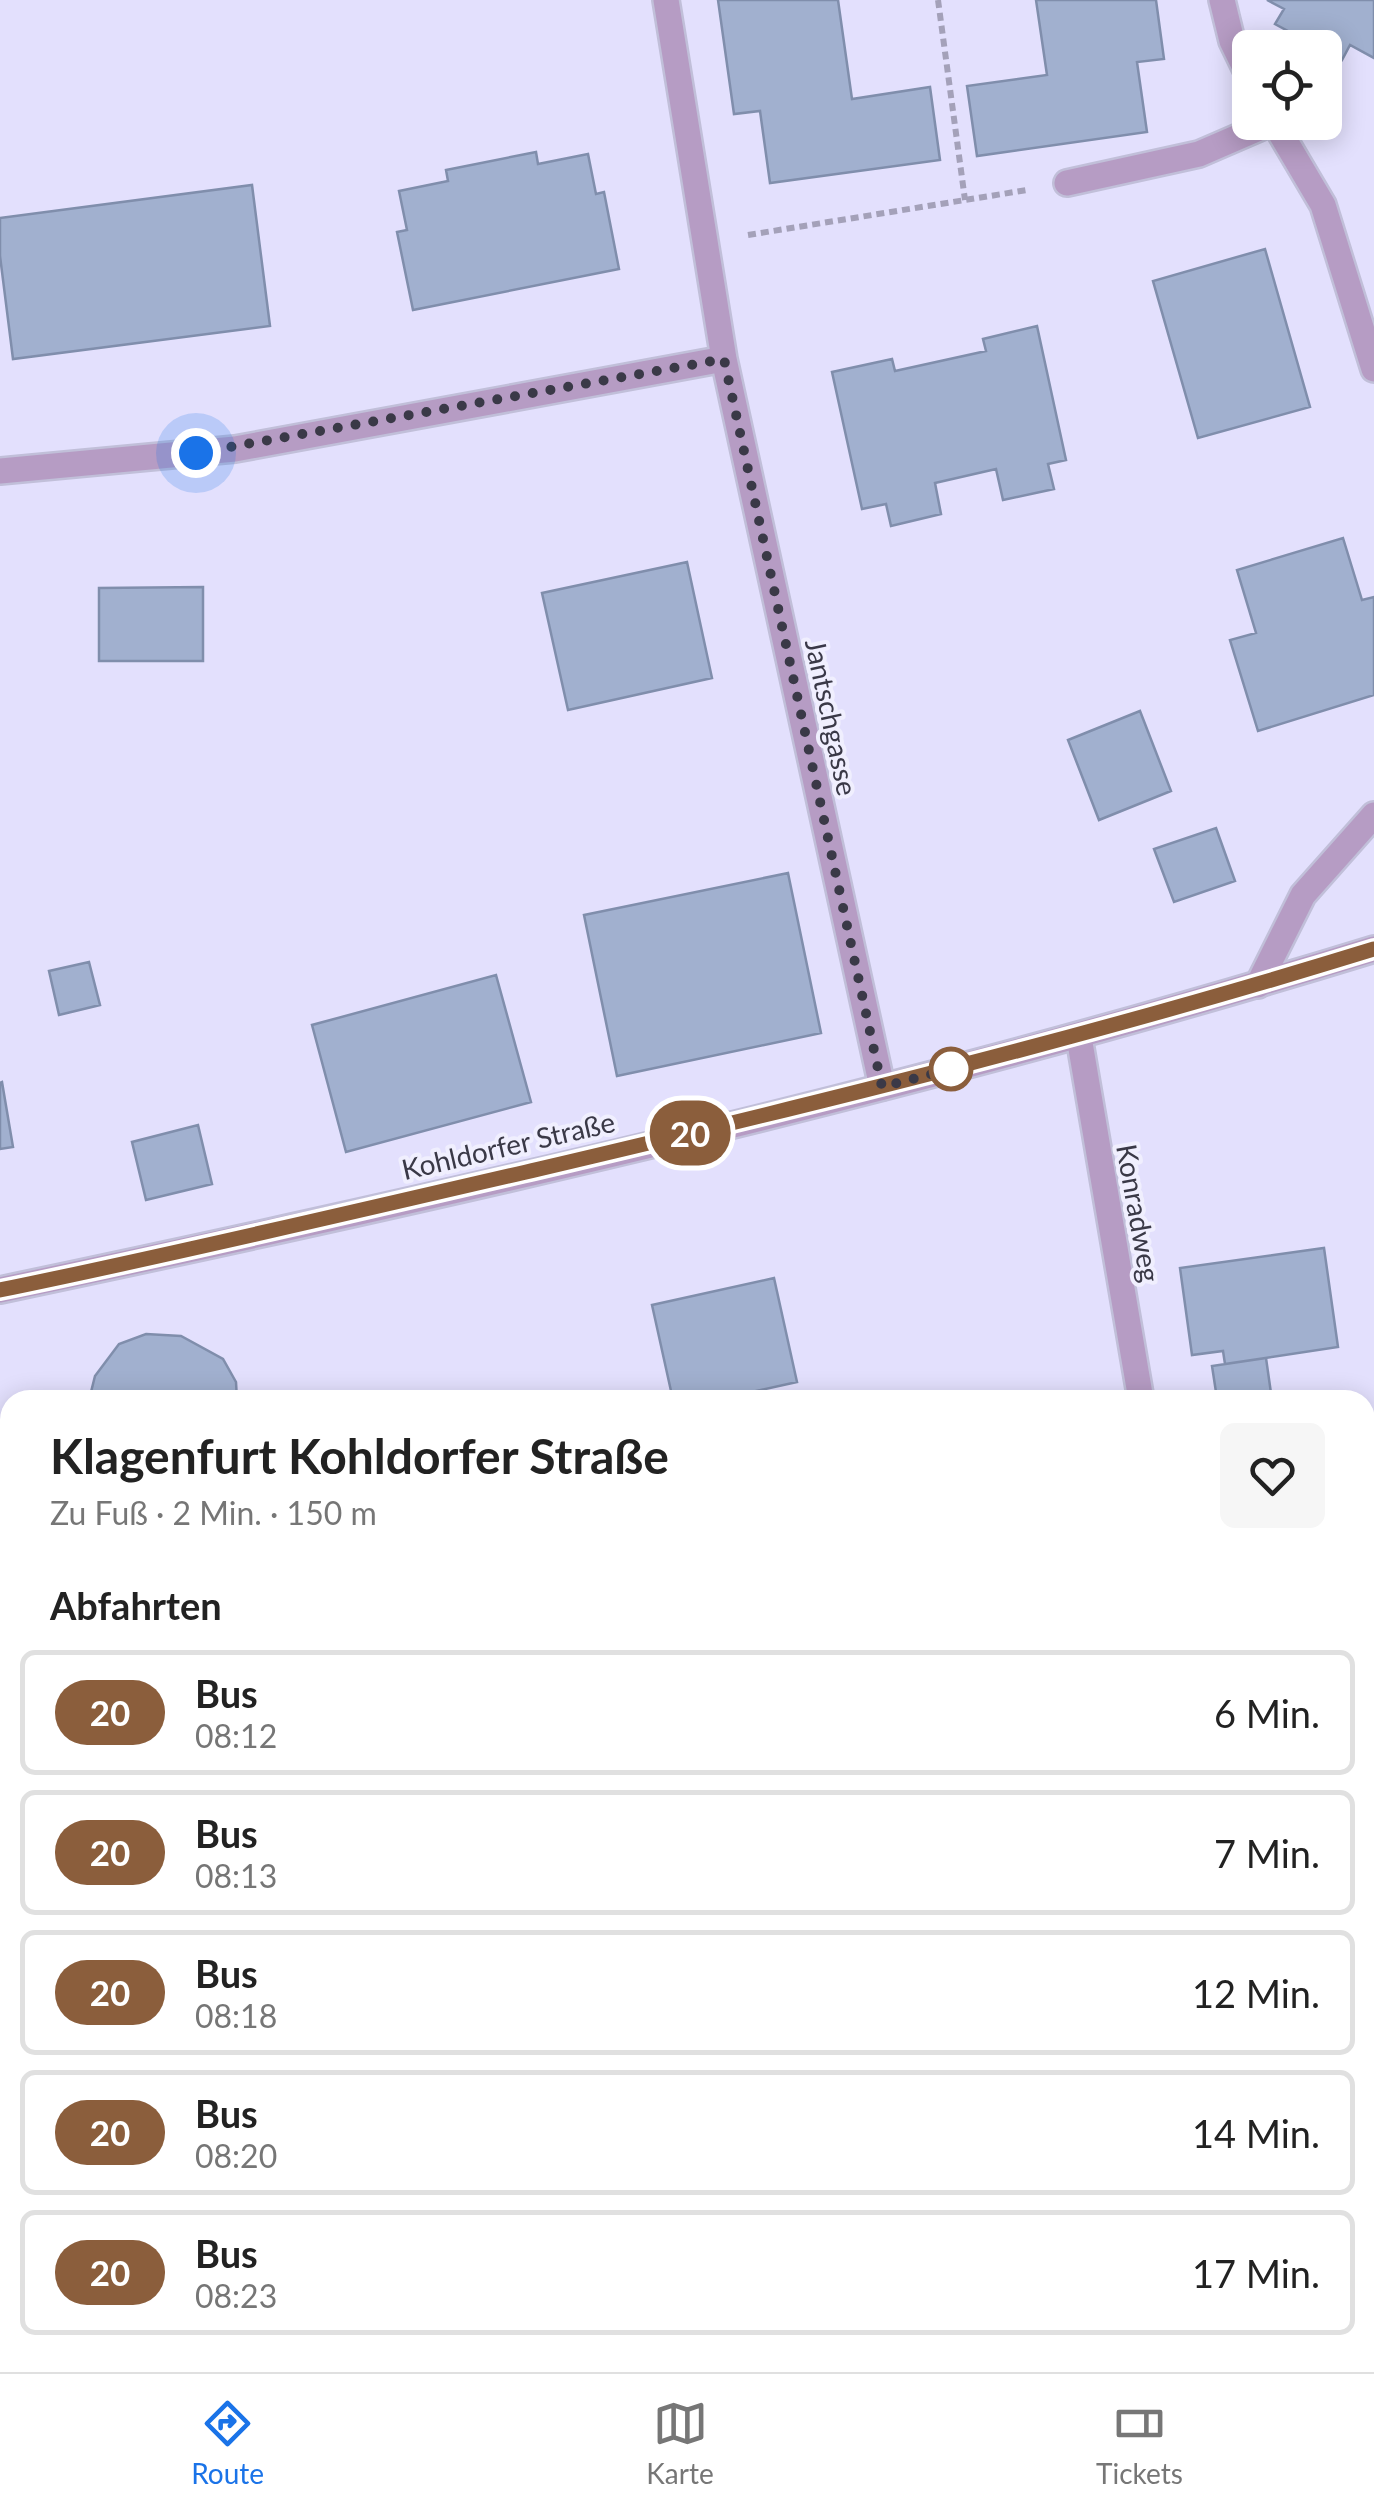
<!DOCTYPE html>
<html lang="de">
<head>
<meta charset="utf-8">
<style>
	body { margin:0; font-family:Lato,sans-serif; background:#f6f6f6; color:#222; height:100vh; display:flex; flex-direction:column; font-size:38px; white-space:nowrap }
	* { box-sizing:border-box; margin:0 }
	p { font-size:32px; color:#767676 }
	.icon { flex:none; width:55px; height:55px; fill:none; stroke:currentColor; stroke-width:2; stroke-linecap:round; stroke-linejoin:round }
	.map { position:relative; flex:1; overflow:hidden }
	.side { position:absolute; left:0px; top:1390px; width:1375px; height:982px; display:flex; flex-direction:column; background:#fff; border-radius:30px 30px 0 0; box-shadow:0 5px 25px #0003 }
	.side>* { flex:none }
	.badge { padding:0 20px; border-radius:32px; font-size:35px; line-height:65px }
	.buttons { position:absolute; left:1232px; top:30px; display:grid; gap:20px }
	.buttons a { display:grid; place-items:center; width:110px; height:110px; border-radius:15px; background:#fff; box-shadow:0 5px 25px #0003; font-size:50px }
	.you { position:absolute; width:50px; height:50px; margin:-25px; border:8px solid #fff; border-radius:50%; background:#1a73e8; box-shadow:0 0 0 15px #1a73e833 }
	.map>.badge { position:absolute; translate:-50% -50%; box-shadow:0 0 0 5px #fff }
	h2 { padding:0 50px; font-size:38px; line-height:90px }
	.round { display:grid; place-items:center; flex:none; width:105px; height:105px; border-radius:15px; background:#f6f6f6 }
	.headline { display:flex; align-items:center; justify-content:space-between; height:170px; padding:0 50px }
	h1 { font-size:48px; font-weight:700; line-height:75px }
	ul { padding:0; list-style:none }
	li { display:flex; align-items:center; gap:30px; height:125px; margin:0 20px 15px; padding:0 30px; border:5px solid #e0e0e0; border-radius:15px }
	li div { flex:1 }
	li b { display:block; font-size:38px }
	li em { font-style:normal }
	li .badge { min-width:110px; font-weight:700; text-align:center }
	.menu { display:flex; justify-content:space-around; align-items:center; height:140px; border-top:2px solid #e0e0e0; background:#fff; font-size:28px; color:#767676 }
	.menu a { display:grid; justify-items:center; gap:5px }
	.menu .selected { color:#1a73e8 }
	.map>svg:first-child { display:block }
</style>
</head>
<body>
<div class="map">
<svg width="1374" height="2372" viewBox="0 0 1374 2372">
	<rect width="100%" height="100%" fill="#e3e0fd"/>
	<path fill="#a1b0cf" stroke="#808eac" stroke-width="2.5" d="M718 0H838L852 99 930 87 940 160 770 183 760 111 734 114Z
		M1036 0H1156L1164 59 1137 62 1147 132 977 156 967 86 1047 75Z
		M1267 0H1374V58L1350 45 1342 60 1275 24 1284 9Z
		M536 152 538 164 588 154 596 194 604 192 619 269 413 310 397 232 407 230 399 191 448 181 446 170Z
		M252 185 270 326 13 359 0 256V218Z
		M1265 249 1310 407 1198 438 1153 281Z
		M1037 326 1066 460 1048 464 1054 489 1003 500 996 469 935 483 941 514 891 526 886 504 862 509 832 372 892 359 895 371 986 351 983 339Z
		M1343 538 1362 600 1374 597V695L1258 731 1230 640 1256 633 1237 570Z
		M687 562 712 678 568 710 542 593Z
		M203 587V661H99V588Z
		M1140 711 1171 791 1099 820 1068 740Z
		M1216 828 1235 881 1174 902 1154 849Z
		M788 873 821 1033 617 1076 584 915Z
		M89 962 100 1005 59 1015 49 971Z
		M496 975 531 1102 346 1152 312 1025Z
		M2 1082 13 1147 0 1149V1083Z
		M198 1125 212 1184 146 1200 132 1142Z
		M1324 1248 1338 1347 1225 1364 1223 1351 1192 1355 1180 1268Z
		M774 1278 797 1382 715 1400H673L652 1305Z
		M146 1334 181 1336 223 1359 236 1382 237 1400H89L95 1376 119 1344Z
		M1266 1358 1272 1400H1199L1198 1395 1216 1392 1212 1366Z
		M10 1444V1570L0 1573V1447Z
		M1374 2328V2372H1371L1360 2362H1365V2338Z
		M557 2362H661L660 2372H556Z"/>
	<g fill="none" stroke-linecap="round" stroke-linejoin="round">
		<defs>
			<path id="service" d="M1067 183 1199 154 1273 122"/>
			<path id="minor" d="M666 0 724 359
				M1222 0 1232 41 1250 78
				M1274 122 1323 205 1374 369
				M0 471 235 449 724 359 882 1087
				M1258 985 1303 895 1374 815
				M1079 1037 1141 1400
				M1365 1596H1374
				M1245 2362 1257 2372
				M946 2372 950 2362"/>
			<path id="tertiary" d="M0 1290C461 1193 923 1088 1374 949"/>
		</defs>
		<use href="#service" stroke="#c1bfd9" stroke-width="30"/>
		<use href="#minor" stroke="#c1bfd9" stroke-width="30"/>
		<use href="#tertiary" stroke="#c1bfd9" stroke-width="30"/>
		<path stroke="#a4a1b9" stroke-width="6" stroke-dasharray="8 5" stroke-linecap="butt" d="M938 0 965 200
			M748 235 1027 190"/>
		<use href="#service" stroke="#b69cc4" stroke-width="25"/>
		<use href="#minor" stroke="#b69cc4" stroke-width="25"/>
		<use href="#tertiary" stroke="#b69cc4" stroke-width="25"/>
	</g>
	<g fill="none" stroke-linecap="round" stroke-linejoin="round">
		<defs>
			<path id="line" d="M0 1290C181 1253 360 1210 539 1169 820 1103 1099 1034 1374 949"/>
		</defs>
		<use href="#line" stroke="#fff" stroke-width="22"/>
		<use href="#line" stroke="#8b5e3c" stroke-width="15"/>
		<path stroke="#3a3947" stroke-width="10" stroke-dasharray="0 18" d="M196 453 724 359 882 1087 951 1069"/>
	</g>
	<circle fill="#fff" stroke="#8b5e3c" stroke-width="5" cx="951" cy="1069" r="20"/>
	<g text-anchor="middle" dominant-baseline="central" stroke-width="8" stroke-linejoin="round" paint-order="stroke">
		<g font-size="28" fill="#3a3947" stroke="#f0effe">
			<text transform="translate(832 717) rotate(78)">Jantschgasse</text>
			<text transform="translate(508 1145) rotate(-13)">Kohldorfer Straße</text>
			<text transform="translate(1139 1213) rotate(80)">Konradweg</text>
		</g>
	</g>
</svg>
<div class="buttons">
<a><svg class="icon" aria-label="locate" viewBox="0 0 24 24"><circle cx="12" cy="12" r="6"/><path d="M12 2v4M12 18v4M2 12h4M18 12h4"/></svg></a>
</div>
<div class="you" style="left:196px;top:453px"></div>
<b class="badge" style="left:690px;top:1133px;background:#8b5e3c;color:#fff">20</b>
<section class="side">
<div class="headline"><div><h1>Klagenfurt Kohldorfer Straße</h1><p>Zu Fuß · 2 Min. · 150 m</p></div><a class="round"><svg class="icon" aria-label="heart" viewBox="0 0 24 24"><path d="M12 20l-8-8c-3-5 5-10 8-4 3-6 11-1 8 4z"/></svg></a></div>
<h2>Abfahrten</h2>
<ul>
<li><span class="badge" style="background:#8b5e3c;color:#fff">20</span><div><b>Bus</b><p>08:12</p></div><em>6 Min.</em></li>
<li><span class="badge" style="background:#8b5e3c;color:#fff">20</span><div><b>Bus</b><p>08:13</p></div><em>7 Min.</em></li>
<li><span class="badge" style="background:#8b5e3c;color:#fff">20</span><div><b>Bus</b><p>08:18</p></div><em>12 Min.</em></li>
<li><span class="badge" style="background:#8b5e3c;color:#fff">20</span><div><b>Bus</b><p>08:20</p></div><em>14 Min.</em></li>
<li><span class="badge" style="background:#8b5e3c;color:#fff">20</span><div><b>Bus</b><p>08:23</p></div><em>17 Min.</em></li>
</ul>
</section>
</div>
<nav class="menu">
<a class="selected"><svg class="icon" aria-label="directions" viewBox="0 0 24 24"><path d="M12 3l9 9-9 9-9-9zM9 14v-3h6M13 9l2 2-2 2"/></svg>Route</a>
<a><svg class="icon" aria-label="map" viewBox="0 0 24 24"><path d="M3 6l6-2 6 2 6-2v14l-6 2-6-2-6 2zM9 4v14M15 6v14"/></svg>Karte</a>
<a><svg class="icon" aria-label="tickets" viewBox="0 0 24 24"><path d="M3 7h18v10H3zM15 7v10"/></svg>Tickets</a>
</nav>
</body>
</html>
